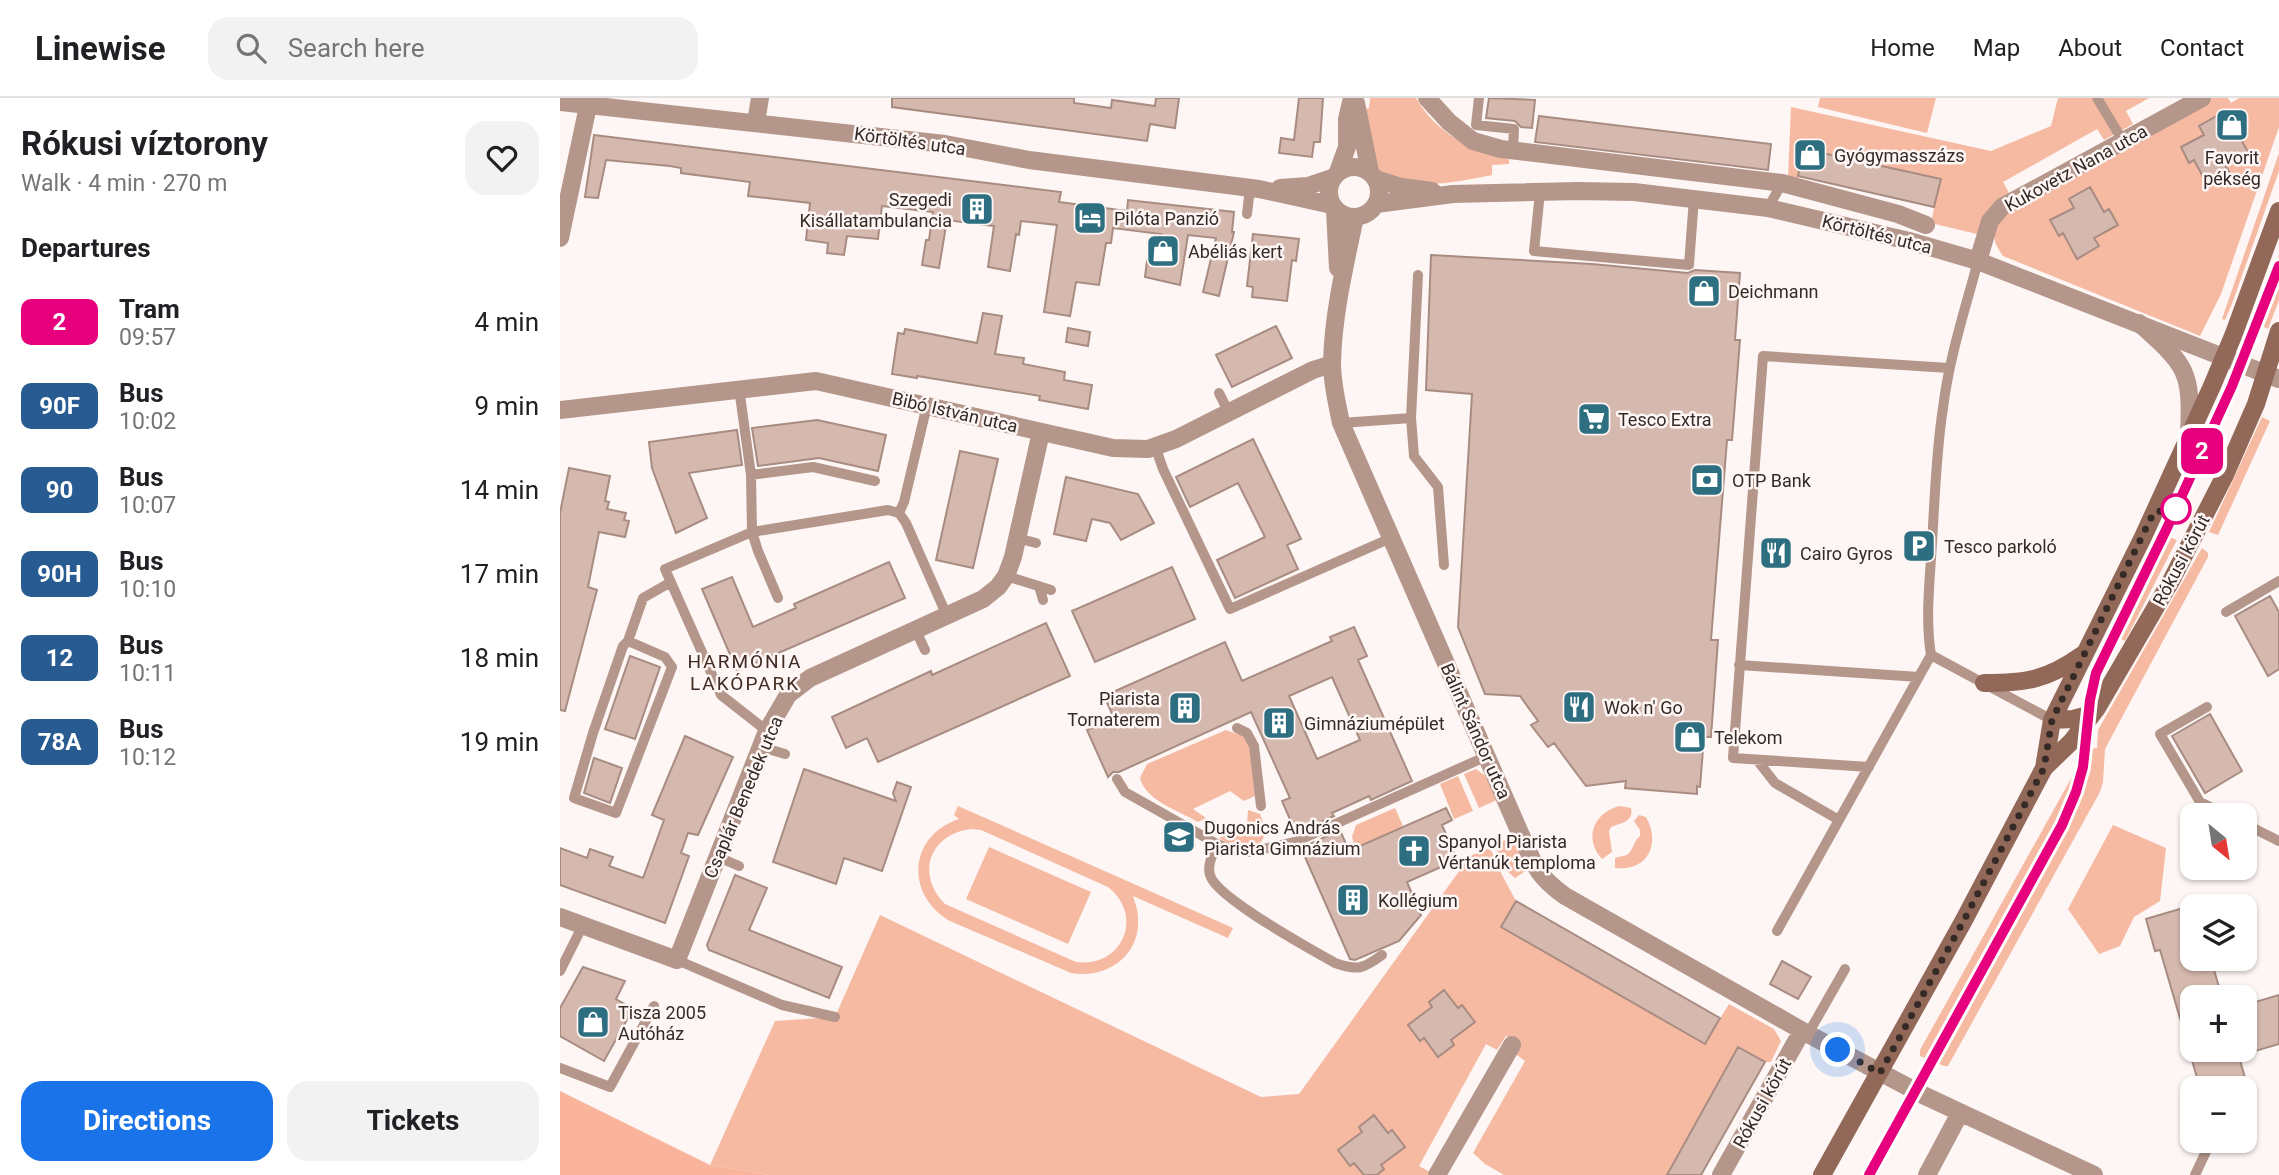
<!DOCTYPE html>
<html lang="en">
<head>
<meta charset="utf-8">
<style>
	body { margin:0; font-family:Roboto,sans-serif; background:#f2f2f2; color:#202124; height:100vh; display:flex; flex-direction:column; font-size:26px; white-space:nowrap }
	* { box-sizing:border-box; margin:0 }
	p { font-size:23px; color:#757577 }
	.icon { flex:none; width:38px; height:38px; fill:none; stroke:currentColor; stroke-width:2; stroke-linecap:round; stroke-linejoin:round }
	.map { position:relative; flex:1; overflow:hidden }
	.panel { display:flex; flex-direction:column; background:#fff; width:560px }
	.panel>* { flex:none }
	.badge { padding:0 14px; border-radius:10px; font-size:24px; line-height:46px }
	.needle { width:46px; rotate:150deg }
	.fabs { position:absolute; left:1620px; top:705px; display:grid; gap:14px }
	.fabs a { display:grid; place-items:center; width:77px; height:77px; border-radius:14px; background:#fff; box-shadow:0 2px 5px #0004; font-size:35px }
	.you { position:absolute; width:35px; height:35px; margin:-18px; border:5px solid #fff; border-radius:50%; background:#1a73e8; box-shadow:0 0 0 10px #1a73e833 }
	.map>.badge { position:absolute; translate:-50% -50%; box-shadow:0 0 0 4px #fff }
	h2 { padding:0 21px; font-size:26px; line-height:63px }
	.round { display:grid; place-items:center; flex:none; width:74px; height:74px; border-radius:21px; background:#f2f2f2 }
	.headline { display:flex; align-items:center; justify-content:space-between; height:119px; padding:0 21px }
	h1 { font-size:33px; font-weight:700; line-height:52px }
	.cta { display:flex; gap:14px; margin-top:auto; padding:14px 21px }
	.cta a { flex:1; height:80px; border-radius:21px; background:#1a73e8; color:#fff; font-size:28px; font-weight:700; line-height:80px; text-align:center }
	.cta a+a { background:#f2f2f2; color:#202124 }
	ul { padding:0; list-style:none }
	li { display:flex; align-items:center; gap:21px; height:84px; padding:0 21px }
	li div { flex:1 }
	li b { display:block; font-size:26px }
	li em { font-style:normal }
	li .badge { min-width:77px; font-weight:700; text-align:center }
	header { display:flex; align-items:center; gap:42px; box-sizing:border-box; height:98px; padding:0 35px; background:#fff; border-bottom:2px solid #e0e0e0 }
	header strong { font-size:33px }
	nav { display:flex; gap:38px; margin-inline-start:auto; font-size:24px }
	.search { width:490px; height:63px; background:#f2f2f2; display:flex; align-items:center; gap:18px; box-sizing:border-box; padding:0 24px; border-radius:21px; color:#757577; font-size:26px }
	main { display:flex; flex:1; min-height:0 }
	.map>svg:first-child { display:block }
</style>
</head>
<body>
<header>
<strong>Linewise</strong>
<div class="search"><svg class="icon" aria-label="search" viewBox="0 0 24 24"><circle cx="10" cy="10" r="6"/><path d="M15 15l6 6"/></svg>Search here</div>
<nav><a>Home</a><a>Map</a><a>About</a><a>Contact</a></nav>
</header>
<main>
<section class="panel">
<div class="headline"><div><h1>Rókusi víztorony</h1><p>Walk · 4 min · 270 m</p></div><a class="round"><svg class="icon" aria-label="heart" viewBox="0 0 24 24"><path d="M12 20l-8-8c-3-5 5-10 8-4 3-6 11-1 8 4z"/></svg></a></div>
<h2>Departures</h2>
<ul>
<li><span class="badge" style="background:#e6007e;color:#fff">2</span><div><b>Tram</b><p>09:57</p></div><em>4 min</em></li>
<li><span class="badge" style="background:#275b91;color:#fff">90F</span><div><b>Bus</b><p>10:02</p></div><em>9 min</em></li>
<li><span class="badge" style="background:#275b91;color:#fff">90</span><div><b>Bus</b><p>10:07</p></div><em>14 min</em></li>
<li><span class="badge" style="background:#275b91;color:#fff">90H</span><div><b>Bus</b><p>10:10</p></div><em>17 min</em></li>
<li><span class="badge" style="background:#275b91;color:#fff">12</span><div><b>Bus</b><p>10:11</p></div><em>18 min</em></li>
<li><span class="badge" style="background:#275b91;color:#fff">78A</span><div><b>Bus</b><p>10:12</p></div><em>19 min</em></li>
</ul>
<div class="cta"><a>Directions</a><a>Tickets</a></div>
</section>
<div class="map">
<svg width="1719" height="1077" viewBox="0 0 1719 1077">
	<rect width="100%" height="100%" fill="#fdf6f4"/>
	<path fill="#f6b9a2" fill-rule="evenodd" d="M810 0H856C876 35 911 53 949 61V66L932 67V77C902 83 833 99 814 66 809 57 806 23 804 12L809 10Z
		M1260 0H1376L1367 35 1258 9Z
		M1498 0H1589L1566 13 1573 26 1544 42 1537 31 1443 84 1449 95 1438 102 1417 136 1371 125 1380 81 1245 51 1238 82 1228 80 1231 9 1431 53 1491 28Z
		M1652 0H1668L1671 5 1679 0H1719V29L1661 196 1640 238 1443 158C1431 141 1431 132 1444 116Z
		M1719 55V73L1672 206 1665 222 1662 221Z
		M1719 157V202L1708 231 1695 224Z
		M1702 319 1710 323 1658 437 1649 434Z
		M1603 436 1617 442 1565 543 1559 540 1556 544 1539 588 1529 585 1540 554 1594 446 1597 447Z
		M1642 450 1648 455V459L1545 651 1543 684 1540 694 1388 968H1384L1360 958V952L1518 668 1525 670 1528 651 1537 650 1538 632Z
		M666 632 683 638 689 645 695 698 684 703 670 693 633 711 646 720 638 724C619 713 585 702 580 680L587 666Z
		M916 671 927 679 937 702 919 710 904 676Z
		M898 678 913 713 894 721 880 686Z
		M398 708 673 830 668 840 573 798C575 805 578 812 578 819 581 858 546 881 511 875L390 823C345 797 348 738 399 721L394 717ZM411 731 421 732 548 789C585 818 562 870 516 864L385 806C355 776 370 736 411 731Z
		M1060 708 1071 710C1074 724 1061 725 1051 729L1049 733 1052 754 1042 761C1023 740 1034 714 1060 708Z
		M835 710 843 728 811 743 804 754 795 748 792 739 796 727Z
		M688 712 700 716C702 722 707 732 704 738 698 758 670 747 659 740L687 727Z
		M1079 717 1086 719C1101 745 1088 774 1055 770V760C1059 758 1066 759 1069 755 1074 750 1073 744 1080 738V732L1074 723Z
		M1553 727 1606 750 1600 803 1574 819 1560 848 1539 856 1508 811Z
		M951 739 967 772 955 780 947 773 935 747Z
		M429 749 531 794 508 846 406 801Z
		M930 750 942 777 956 803 942 828 1145 945 1169 906 1214 931 1221 943 1211 964H1205L1178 950 1107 1077H944L925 1066 913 1055 965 963 954 955 959 946 946 938 937 952 926 946 859 1068 870 1074 869 1077H209L150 1067 215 923 275 919 320 817 701 999 739 996 910 758Z"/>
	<path fill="#f9b49b" d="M0 993 150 1067 209 1077H0Z"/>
	<path fill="#d6b9ae" stroke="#a88c82" stroke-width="2" fill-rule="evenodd" d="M332 0H514V5L551 10 552 2 595 8 596 0H619L615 30 590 26 587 43 332 9Z
		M739 0H763L760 44H754L752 59 719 55 721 40 734 42Z
		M929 0 975 2 972 30 961 29 955 23 926 20Z
		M1660 16 1675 41 1679 38 1688 54 1665 67 1670 75 1648 88 1634 62 1629 65 1621 49 1644 37 1639 28Z
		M979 18 1211 46 1208 72 975 44Z
		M34 37 501 94 499 104 567 113 568 102 674 114 672 134H674L659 198 643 194 656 140 628 137 620 187 585 179 587 163 608 166 612 140 600 139 601 136 553 130 551 145H546L539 187 516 184 510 218 484 214 497 127 461 123 459 137 456 136 450 173 428 169 434 128 387 122 379 170 362 167 366 142H369L373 114 322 108 318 141 287 138 284 157 267 155 268 145 246 142 250 105 188 98 190 84 121 75V70L110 68 46 62 38 100 25 99Z
		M1244 51 1381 81 1374 109 1238 78Z
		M1530 89 1544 114 1549 111 1558 127 1534 140 1539 148 1517 161 1503 135 1499 138 1490 122 1514 110 1509 101Z
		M693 136 739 141 736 163 732 162 727 203 692 199 693 189 687 188Z
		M871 157 1032 166 1128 175 1135 172 1180 175 1175 242H1180L1172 342H1167L1151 542H1158L1151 639H1144L1140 689 1137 688V696L1065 690 1066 683 1026 688 994 645 988 649 971 627 978 623 960 598 925 596 898 529 912 296 866 292Z
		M423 215 442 218 435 256 464 260 463 266 505 274 504 282 532 287 528 311 479 302 480 298 357 278V280L332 276 338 235 344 236 345 231 417 245Z
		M716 228 732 260 672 289 656 257Z
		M508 230 530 234 528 248 506 244Z
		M257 322 326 337 318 373 259 360 198 368 192 330Z
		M177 332 182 367 129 375 147 420 116 435 92 370 89 344Z
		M693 341 741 441 727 447 738 471 675 500 657 462 705 439 678 385 630 409 616 379Z
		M400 353 438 361 413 470 376 462Z
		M9 370 50 378 45 403 49 404 47 411 66 415 64 422 69 423 65 439 39 434 28 489 37 492 5 613 0 612V415Z
		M506 379 578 396 594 425 561 442 550 425 532 421 526 443 494 436Z
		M1202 442 1229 444 1228 458 1201 456Z
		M329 464 345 500 177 573 142 491 172 479 193 529 236 510 234 506Z
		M612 469 635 521 535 564 512 513Z
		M1710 498 1719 514V571L1708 578 1675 518Z
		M486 525 510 578 318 664 307 640 286 650 272 619 371 573 372 577Z
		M794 529 807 558 798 562 852 683 811 702 809 698 772 715 774 718 736 735 722 703 730 700 691 614 559 674H553L548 679 527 632 554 620 544 598 665 544 682 583 772 543 770 539ZM772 579 800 642 757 661 729 598Z
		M70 558 100 569 75 641 45 631Z
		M1650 616 1682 673 1645 695 1612 638Z
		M125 638 173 659 138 737 128 735 121 755 129 758 105 825 0 787V750L27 760 30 751 53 759 49 768 83 780 104 722 92 717Z
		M34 660 62 670 50 705 24 695Z
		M244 671 336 703 333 695 337 684 351 689 322 773 284 760 276 786 213 764Z
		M886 710 892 722 882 727 897 762 847 784 861 817 839 843 795 862 790 861 741 750 780 732 789 753Z
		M175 777 207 790 189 832 282 869 269 900 149 852 147 847Z
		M956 803 1160 920 1145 946 941 829Z
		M1633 807V861H1651L1662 900H1633V950L1629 951 1600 852 1595 853 1586 821Z
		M1222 863 1251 879 1238 901 1210 886Z
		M23 869 65 883 56 901 73 911 44 963 0 938V910Z
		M884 892 898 910 902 907 915 924 891 942 894 947 878 959 864 940 860 943 848 927 872 909 869 904Z
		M1719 897V946L1685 956V907Z
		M1178 949 1205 964 1141 1077H1107Z
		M1629 952H1677L1688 990H1640Z
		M814 1017 828 1035 832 1032 845 1049 821 1067 824 1071 817 1077H804L794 1065 790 1068 778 1052 802 1034 799 1029Z"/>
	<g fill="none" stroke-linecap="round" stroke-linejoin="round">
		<path stroke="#b4968b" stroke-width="10" d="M919 0 916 27 954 31 953 53
			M1537 0 1563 43
			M980 94 974 153 1129 167 1134 100
			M1208 110 1222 85
			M687 116 690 90
			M858 177 851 320 854 358 878 389 884 467
			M179 290 191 377 192 434 198 453 218 500
			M659 295 669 315
			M781 325 851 320
			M595 348 603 371 670 511 831 440
			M191 377 253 369 315 383
			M339 415 344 404 367 307
			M457 440 476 445
			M446 478 491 492
			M479 488 483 502
			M1666 514 1719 483
			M356 533 365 552
			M68 543 63 548 33 635 14 700 56 715 112 569 105 559 68 543 83 500 111 484
			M1371 557 1492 622
			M1179 567 1359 579
			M1647 609 1600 636 1640 704 1668 718
			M677 630 687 635 694 648 701 708
			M207 633 161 597 105 471 192 434 328 412 339 415 346 425 387 518
			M201 649 225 656
			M1197 662 1215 685 1279 722
			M1309 669 1173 660 1203 258 1389 270
			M557 681 565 694 657 746 673 752 690 754 735 744 927 658
			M1685 726 1719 743
			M657 746C653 756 647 766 650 777 656 800 751 851 775 865 798 873 803 871 822 857
			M158 759 179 768
			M1217 833 1371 557C1365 520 1370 482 1372 444 1375 399 1376 354 1383 310 1389 260 1405 212 1418 163
			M117 862 222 907 275 919
			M0 873 23 827
			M1248 936 1285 871
			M0 970 50 989 94 908
			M1635 1077 1651 1043"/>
		<path stroke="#b4968b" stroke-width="18" d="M867 0 889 24 913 43 941 51 1222 85 1338 116 1366 127
			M0 4 385 46 469 62 699 91 772 107
			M796 5 810 74
			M196 24 200 0
			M769 94a25 25 0 1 1 50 0a25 25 0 1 1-50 0Z
			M778 74 787 49V21L792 0
			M816 81 841 89 872 93
			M720 90 748 88 772 80
			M816 106 893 96 1017 93 1074 94 1208 110 1349 143 1418 163 1719 281
			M775 112 778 170
			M795 119C785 167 773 216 772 265 772 286 777 305 781 325L960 735C974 766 976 777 1005 798L1248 936 1363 997 1534 1077
			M0 140 28 8
			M1418 163 1430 123 1442 109 1642 0
			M0 312 256 283 553 350 588 351 616 341 753 272 772 266
			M0 819 117 862 207 633 228 597 250 580 423 501 438 489 446 478 453 459 481 334
			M877 1077 952 947
			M1161 1077 1242 933
			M1367 1077 1400 1015"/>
		<path stroke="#b4968b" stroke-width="18" d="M1579 225C1627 268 1632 272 1629 338"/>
		<path stroke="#926858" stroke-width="18" d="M1424 585C1466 585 1487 582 1522 557
			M1492 622 1513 621 1532 616
			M1484 670 1512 643 1537 610 1611 483 1665 377 1696 306 1719 233
			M1262 1077 1404 822 1484 670 1492 622 1583 439 1652 288 1673 238 1719 113"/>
		<path stroke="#564c48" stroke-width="2" d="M1309 1077 1502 727 1516 694 1523 669 1529 602 1536 575 1607 430 1672 288 1719 168"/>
	</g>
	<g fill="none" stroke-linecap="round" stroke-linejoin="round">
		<defs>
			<path id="line" d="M1309 1077 1502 727 1516 694 1523 669 1530 602 1536 575 1607 430 1672 288 1719 168"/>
		</defs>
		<use href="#line" stroke="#fff" stroke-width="16"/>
		<use href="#line" stroke="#e6007e" stroke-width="10"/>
		<path stroke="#352a26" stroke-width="7" stroke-dasharray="0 12.6" d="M1278 952 1320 975 1404 822 1484 670 1492 622 1594 414 1616 411"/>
	</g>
	<defs>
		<symbol id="shop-square" viewBox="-11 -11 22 22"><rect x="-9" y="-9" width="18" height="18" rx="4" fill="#2d6e81" stroke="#fdf6f4"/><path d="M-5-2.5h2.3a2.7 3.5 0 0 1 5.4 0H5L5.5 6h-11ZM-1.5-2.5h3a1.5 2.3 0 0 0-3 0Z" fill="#fff"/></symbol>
		<symbol id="building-square" viewBox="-11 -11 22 22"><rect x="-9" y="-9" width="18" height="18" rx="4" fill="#2d6e81" stroke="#fdf6f4"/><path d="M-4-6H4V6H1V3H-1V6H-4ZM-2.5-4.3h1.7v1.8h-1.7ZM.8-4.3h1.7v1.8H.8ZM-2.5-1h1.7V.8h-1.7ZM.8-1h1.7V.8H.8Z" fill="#fff"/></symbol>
		<symbol id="hotel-square" viewBox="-11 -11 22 22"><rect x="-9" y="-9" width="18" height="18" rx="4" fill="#2d6e81" stroke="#fdf6f4"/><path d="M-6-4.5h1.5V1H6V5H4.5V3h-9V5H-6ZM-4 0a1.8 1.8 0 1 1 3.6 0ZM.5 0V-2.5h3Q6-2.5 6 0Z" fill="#fff"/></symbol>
		<symbol id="supermarket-square" viewBox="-11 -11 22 22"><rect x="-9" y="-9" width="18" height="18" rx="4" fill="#2d6e81" stroke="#fdf6f4"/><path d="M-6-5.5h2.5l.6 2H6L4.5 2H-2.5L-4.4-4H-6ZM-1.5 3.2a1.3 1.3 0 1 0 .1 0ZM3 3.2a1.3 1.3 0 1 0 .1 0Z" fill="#fff"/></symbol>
		<symbol id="bank-square" viewBox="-11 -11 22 22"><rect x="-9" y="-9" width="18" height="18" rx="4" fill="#2d6e81" stroke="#fdf6f4"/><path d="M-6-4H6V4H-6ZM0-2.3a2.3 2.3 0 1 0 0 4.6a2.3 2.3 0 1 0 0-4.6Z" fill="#fff"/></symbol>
		<symbol id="parking-square" viewBox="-11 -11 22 22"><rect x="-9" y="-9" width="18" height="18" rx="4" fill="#2d6e81" stroke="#fdf6f4"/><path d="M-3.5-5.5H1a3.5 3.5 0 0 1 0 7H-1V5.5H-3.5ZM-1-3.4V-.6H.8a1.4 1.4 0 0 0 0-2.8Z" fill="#fff"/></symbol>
		<symbol id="restaurant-square" viewBox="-11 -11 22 22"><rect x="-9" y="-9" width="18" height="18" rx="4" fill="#2d6e81" stroke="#fdf6f4"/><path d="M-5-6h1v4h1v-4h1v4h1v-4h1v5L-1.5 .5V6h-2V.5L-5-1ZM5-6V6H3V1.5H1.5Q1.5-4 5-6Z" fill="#fff"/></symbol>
		<symbol id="school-square" viewBox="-11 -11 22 22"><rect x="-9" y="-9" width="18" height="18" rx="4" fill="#2d6e81" stroke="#fdf6f4"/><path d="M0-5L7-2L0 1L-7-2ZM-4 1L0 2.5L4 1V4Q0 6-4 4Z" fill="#fff"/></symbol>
		<symbol id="church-square" viewBox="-11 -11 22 22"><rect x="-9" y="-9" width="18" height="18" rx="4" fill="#2d6e81" stroke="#fdf6f4"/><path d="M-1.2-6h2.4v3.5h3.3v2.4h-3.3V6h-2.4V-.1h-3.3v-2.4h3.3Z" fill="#fff"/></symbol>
	</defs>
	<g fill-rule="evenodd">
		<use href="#shop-square" x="1653" y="8" width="38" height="38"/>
		<use href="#shop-square" x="1231" y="38" width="38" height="38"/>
		<use href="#building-square" x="398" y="92" width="38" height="38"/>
		<use href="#hotel-square" x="511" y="101" width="38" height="38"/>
		<use href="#shop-square" x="584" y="134" width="38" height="38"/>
		<use href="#shop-square" x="1125" y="174" width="38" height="38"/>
		<use href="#supermarket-square" x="1015" y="302" width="38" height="38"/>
		<use href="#bank-square" x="1128" y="363" width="38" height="38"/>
		<use href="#parking-square" x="1340" y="429" width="38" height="38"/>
		<use href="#restaurant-square" x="1197" y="436" width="38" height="38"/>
		<use href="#restaurant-square" x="1000" y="590" width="38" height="38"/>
		<use href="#building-square" x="606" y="591" width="38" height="38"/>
		<use href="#building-square" x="700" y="606" width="38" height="38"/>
		<use href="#shop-square" x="1111" y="620" width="38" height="38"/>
		<use href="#school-square" x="600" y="720" width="38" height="38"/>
		<use href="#church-square" x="835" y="734" width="38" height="38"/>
		<use href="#building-square" x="774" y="783" width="38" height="38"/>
		<use href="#shop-square" x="14" y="905" width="38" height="38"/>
	</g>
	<circle fill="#fff" stroke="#e6007e" stroke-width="3.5" cx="1616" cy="411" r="14"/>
	<g text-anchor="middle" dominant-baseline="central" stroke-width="5" stroke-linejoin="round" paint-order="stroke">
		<g font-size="18" fill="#352a26" stroke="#fdf6f4">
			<text transform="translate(350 43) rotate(8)">Körtöltés utca</text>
			<text transform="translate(1516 70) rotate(-29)">Kukovetz Nana utca</text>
			<text transform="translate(1317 136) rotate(14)">Körtöltés utca</text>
			<text transform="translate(395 314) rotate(13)">Bibó István utca</text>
			<text transform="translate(1621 462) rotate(-62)">Rókusi körút</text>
			<text transform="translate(916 633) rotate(66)">Bálint Sándor utca</text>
			<text transform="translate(183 699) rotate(-67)">Csaplár Benedek utca</text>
			<text transform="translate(1202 1005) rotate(-61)">Rókusi körút</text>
		</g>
		<g font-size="18" fill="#352a26" stroke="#fdf6f4" text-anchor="start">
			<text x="1274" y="57">Gyógymasszázs</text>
			<text x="1672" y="59" text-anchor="middle">Favorit<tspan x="1672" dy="21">pékség</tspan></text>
			<text x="392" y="101" text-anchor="end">Szegedi<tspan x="392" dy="21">Kisállatambulancia</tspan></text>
			<text x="554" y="120">Pilóta Panzió</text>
			<text x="628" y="153">Abéliás kert</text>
			<text x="1168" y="193">Deichmann</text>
			<text x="1058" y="321">Tesco Extra</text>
			<text x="1172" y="382">OTP Bank</text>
			<text x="1384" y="448">Tesco parkoló</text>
			<text x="1240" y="455">Cairo Gyros</text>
			<text x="600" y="600" text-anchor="end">Piarista<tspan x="600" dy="21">Tornaterem</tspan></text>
			<text x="1044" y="609">Wok n' Go</text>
			<text x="744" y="625">Gimnáziumépület</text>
			<text x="1154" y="639">Telekom</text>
			<text x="644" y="729">Dugonics András<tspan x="644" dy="21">Piarista Gimnázium</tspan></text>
			<text x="878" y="743">Spanyol Piarista<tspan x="878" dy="21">Vértanúk temploma</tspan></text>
			<text x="818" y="802">Kollégium</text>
			<text x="58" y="914">Tisza 2005<tspan x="58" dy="21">Autóház</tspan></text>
		</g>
		<g font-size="19" letter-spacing="2" fill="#402a21" stroke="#fdf6f4">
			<text x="185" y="563">HARMÓNIA<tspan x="185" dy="22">LAKÓPARK</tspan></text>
		</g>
	</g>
</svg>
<div class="fabs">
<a><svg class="needle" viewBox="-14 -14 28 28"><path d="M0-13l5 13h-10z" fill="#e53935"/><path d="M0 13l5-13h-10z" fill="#757577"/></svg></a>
<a><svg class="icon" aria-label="layers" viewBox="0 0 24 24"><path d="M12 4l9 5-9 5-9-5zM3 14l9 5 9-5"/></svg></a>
<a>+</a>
<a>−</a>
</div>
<div class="you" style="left:1278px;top:952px"></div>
<b class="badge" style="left:1642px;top:353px;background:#e6007e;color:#fff">2</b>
</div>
</main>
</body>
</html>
